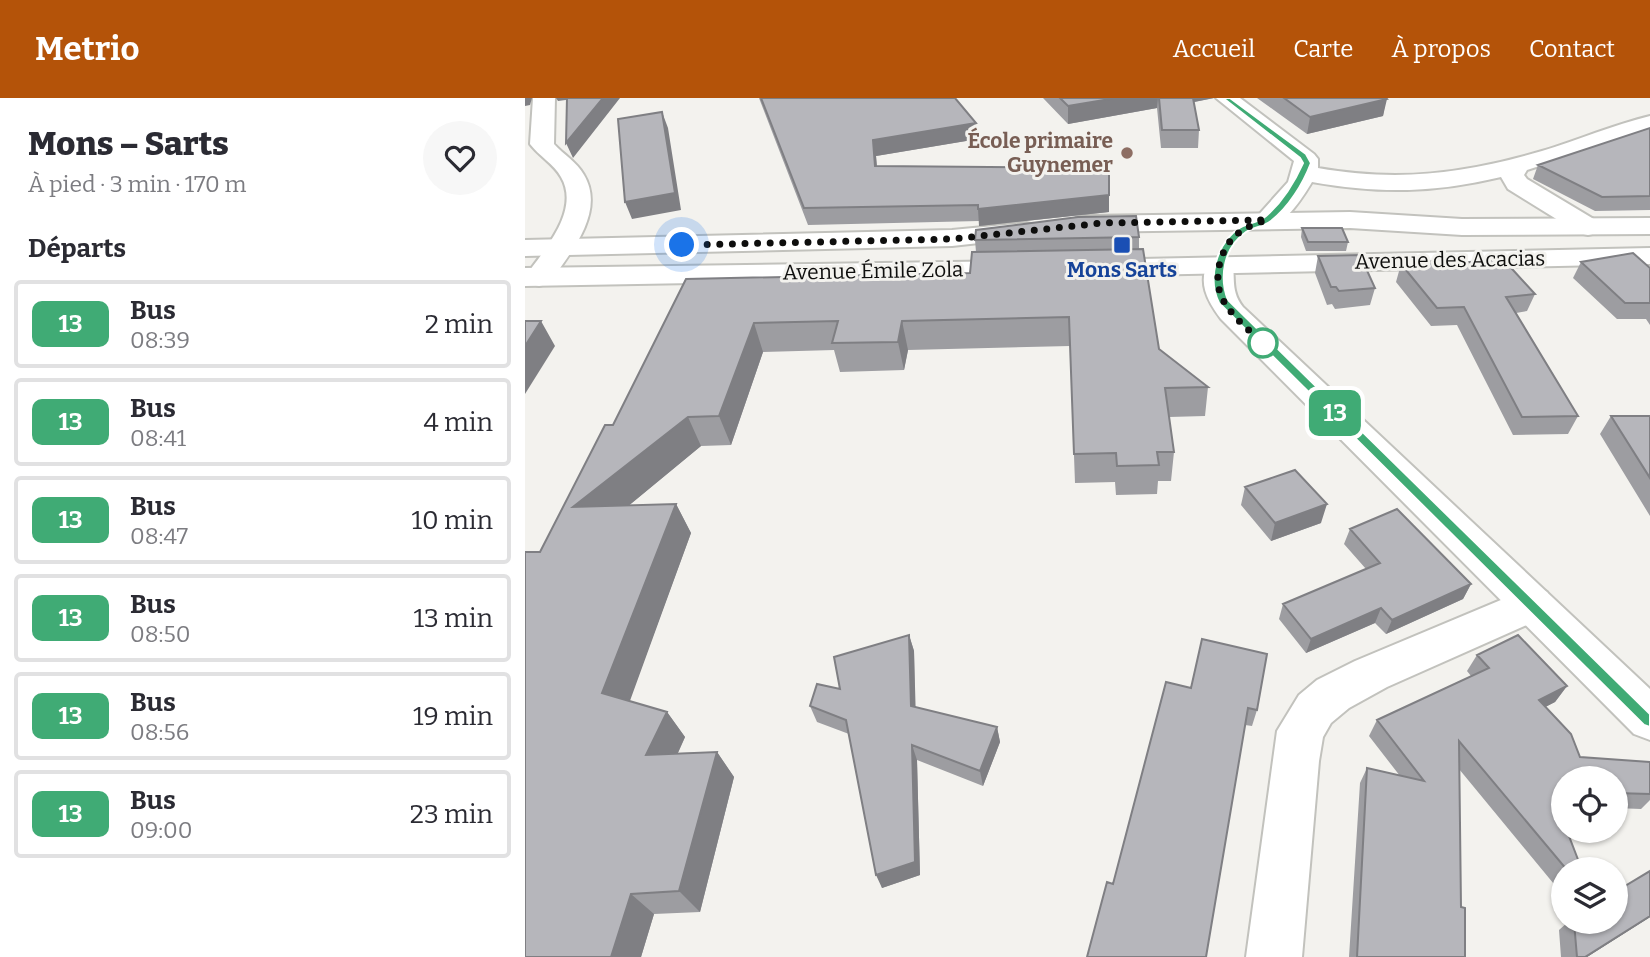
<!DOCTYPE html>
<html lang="fr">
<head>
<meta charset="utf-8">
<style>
	body { margin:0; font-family:Bitter,serif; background:#f7f7f7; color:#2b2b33; height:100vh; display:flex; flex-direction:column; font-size:26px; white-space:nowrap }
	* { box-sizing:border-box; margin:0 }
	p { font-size:23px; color:#7c7c81 }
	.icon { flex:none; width:38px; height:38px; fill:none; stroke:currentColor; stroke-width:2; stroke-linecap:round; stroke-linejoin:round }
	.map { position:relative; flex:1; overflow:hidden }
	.sheet { display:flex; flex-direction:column; background:#fff; width:525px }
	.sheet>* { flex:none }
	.badge { padding:0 14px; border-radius:10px; font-size:24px; line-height:46px }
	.buttons { position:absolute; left:1026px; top:668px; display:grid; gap:14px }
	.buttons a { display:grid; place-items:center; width:77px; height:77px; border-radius:50%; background:#fff; box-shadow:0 2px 5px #0004; font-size:35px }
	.you { position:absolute; width:35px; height:35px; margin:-18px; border:5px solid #fff; border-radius:50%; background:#1a73e8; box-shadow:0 0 0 10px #1a73e833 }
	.map>.badge { position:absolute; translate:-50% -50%; box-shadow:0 0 0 4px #fff }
	h2 { padding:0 28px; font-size:26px; line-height:63px }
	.round { display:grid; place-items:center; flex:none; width:74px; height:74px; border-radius:37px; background:#f7f7f7 }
	.headline { display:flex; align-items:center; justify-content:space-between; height:119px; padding:0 28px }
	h1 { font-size:33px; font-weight:800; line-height:52px }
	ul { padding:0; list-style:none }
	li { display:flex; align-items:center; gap:21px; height:88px; margin:0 14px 10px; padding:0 14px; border:4px solid #e1e1e2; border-radius:7px }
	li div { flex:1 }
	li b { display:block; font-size:26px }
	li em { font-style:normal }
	li .badge { min-width:77px; font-weight:700; text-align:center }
	header { display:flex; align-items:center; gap:42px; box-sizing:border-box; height:98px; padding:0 35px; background:#b45309; color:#fff }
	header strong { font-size:33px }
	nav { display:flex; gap:38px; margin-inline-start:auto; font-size:24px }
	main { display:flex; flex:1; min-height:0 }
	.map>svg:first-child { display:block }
</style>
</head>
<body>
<header>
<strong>Metrio</strong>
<nav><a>Accueil</a><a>Carte</a><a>À propos</a><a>Contact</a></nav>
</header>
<main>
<section class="sheet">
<div class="headline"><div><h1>Mons – Sarts</h1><p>À pied · 3 min · 170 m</p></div><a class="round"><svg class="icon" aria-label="heart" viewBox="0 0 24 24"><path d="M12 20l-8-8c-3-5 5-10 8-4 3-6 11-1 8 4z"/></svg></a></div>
<h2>Départs</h2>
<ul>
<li><span class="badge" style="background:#40ab75;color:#fff">13</span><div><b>Bus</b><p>08:39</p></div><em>2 min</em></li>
<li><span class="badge" style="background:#40ab75;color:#fff">13</span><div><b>Bus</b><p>08:41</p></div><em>4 min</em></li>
<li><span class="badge" style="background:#40ab75;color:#fff">13</span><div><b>Bus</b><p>08:47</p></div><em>10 min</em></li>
<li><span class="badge" style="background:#40ab75;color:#fff">13</span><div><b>Bus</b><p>08:50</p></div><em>13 min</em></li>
<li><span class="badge" style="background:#40ab75;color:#fff">13</span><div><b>Bus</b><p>08:56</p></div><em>19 min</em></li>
<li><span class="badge" style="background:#40ab75;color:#fff">13</span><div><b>Bus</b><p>09:00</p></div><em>23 min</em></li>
</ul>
</section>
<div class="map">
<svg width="1125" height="859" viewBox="0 0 1125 859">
	<rect width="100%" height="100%" fill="#f3f2ee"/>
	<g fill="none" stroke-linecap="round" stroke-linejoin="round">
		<defs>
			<path id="minor" d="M8 0H30L29 46C39 57 52 64 59 77 81 114 45 156 24 185L14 188 4 185 0 179C18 153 56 113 36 79 29 66 14 58 5 46Z
				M691 0H715L789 56 793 61V70C873 84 939 76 1017 53 1053 42 1088 27 1125 18V32L1002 72 999 77 1002 81 1072 123 1076 129 1072 135 1063 137 1054 135 983 91 976 79C909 95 855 96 787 84 776 102 757 134 733 128L729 122 763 84 769 63Z
				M1007 489 1022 494 1028 506 1022 518 862 589 824 610 806 625 798 639 794 663 777 859H721L752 633 774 597 792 582 830 563Z"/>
			<path id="tertiary" d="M695 160 705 162C713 174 703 190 718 209L1125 591V642L1109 636 696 221C683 204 671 183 685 162Z"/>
			<path id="secondary" d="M825 114 937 121 1125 120V136L937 137 825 130 560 134 551 132 547 126 551 120 560 118Z
				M501 125 510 127 514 133 510 139 427 148 0 158V142L427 132Z
				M1125 150V166L567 178 557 176 553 170 557 164 567 162Z
				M497 163 507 165 511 171 507 177 497 179 0 188V170Z"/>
		</defs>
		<use href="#minor" stroke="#c2c2bd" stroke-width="4"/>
		<use href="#tertiary" stroke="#c2c2bd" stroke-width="4"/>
		<use href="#secondary" stroke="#c2c2bd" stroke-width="4"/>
		<use href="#minor" fill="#fff" fill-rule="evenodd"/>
		<use href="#tertiary" fill="#fff" fill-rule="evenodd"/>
		<use href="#secondary" fill="#fff" fill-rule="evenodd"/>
	</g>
	<path fill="#9d9da1" d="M234 0H430L451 25 453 41 351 58 352 68 584 114 454 128V123L283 127Z
		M518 0H689L669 4 674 32 673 50H636L632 10 543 26Z
		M732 0H861L858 18 782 36Z
		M1125 30V112L1070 113 1008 81 1013 67Z
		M777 130 823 144 821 153H781L776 139Z
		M614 139V151L634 251 683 289 680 318 644 319 649 354 646 383H633L632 396 591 397 590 384 550 385 545 248 383 252 379 272 315 274 309 252 238 254 206 347 176 348 103 408 151 406 166 435 104 603 142 614 160 639 153 655 192 654 209 679 175 814 129 816 116 859H0L15 454 88 327 161 181 445 175 451 154 450 142Z
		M793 158 850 190 845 207 810 211 807 206 802 207 790 175Z
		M1056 164 1125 170V227L1121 221H1092L1048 180Z
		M876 166H922L1010 196 1002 213 991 215 1053 318 1043 336 988 337 932 227 906 228 871 184Z
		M1086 318H1125V418L1075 336Z
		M720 389 796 425 746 443 716 407Z
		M825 431 946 486 938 501 861 536 850 525 781 555 754 521 758 506 841 471 819 446Z
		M384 537 389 553 390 609 472 629 475 644 458 688 392 662 395 777 357 790 324 636 292 624 285 608 315 591Z
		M952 557 1042 588 1030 604 1020 609 1055 659 1125 664V702L1116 711 1090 710V681H1038V733L1057 772H1038V797L934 671 936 809 940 859H824L835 685 842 670 875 678 844 638 852 622 946 578 942 573Z
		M641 584 732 612 727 628 720 627 588 786Z
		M1125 773V819L1062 859H1036L1034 832 1043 824H1090Z"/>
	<path fill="#7f7f83" d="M0 0H7L5 7 0 8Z
		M31 0H48V1L33 3Z
		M78 0H95L48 60 41 45Z
		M591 0H633L632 10 543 26V8Z
		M665 0H689L664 5Z
		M862 1 858 18 782 36 785 19Z
		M137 14 143 30 156 112 107 121 100 104Z
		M451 25 453 41 351 58 353 85 350 68 348 42Z
		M584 97V114L454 128 453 111Z
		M16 223 30 248 0 296V248Z
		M377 223 383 252 379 272 373 244Z
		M229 225 238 254 206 347 194 318Z
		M163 319 176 348 67 438 48 409Z
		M151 406 166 435 98 622 77 595Z
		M802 406 796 425 746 443 750 425Z
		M946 486 938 501 861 536 867 522Z
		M856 510 850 525 781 555 786 541Z
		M384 537 389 553 391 624 386 608Z
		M1042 588 1030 604 1003 618 1014 602Z
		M142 614 160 639 141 681 121 657Z
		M472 629 475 644 458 688 455 673Z
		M387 647 392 662 395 777 357 790 351 777Z
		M192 654 209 679 175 814 154 793Z
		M106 796 129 816 116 859H86Z
		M1125 818V819L1062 859H1060Z"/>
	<path fill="#b6b6bb" stroke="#7f7f83" stroke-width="2" d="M42 0H78L41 45Z
		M236 0H430L451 25 348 42 350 68 584 70V97L453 111V107L279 110Z
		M535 0H591L543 8Z
		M634 0H668L674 32H637Z
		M759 0H861L862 1 785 19Z
		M137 14 150 95 100 104 93 21Z
		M1125 30V98L1077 99 1013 67Z
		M611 118 614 139 450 142 451 132 553 119Z
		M777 130H817L823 144H783Z
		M618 151 634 251 683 289 640 290 649 354H632L634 367 592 368 591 355 549 356 544 219 377 223 373 244 307 245 313 223 229 225 194 318 163 319 48 409 151 406 77 595 142 614 121 657 192 654 154 793 106 796 86 859H0V454H15L80 327H88L161 181 445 175 447 154Z
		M1108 155 1125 170V205H1100L1056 164Z
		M835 157 850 190 814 193 811 189H806L793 158Z
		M978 161 1010 196 981 199 1053 318 997 319 939 209 912 210 876 166 918 162 922 166Z
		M0 223H16L0 248Z
		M1086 318H1125V380Z
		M770 372 802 406 750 425 720 389Z
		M872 411 946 486 867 522 856 510 786 541 758 506 855 465 825 431Z
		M384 537 386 608 472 629 455 673 387 647 390 764 351 777 321 622 285 608 292 586 315 591 309 559Z
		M993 537 1042 588 1014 602 1046 636 1055 659 1125 664V696L1090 695V681H1038V713L1034 712 1038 722V733H1042L1057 772H1042L934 643 936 809 940 810V859H832L842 670 899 683 852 622 964 570 952 557Z
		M677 541 742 556 732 612 723 610 681 859H562L582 784 588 786 641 584 666 590Z
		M1125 773V818L1060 859H1052L1049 824H1090V794Z"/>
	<path fill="#40ab75" stroke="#fff" stroke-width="2" d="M698 0H705L781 56 786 65C778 86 764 109 746 123 739 129 729 129 721 134 699 149 694 179 703 202L1125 616V629L1119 627 694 205C682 181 691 144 716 129 724 125 734 124 741 118 757 104 769 85 778 65L775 60Z"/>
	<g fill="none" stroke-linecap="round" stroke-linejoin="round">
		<path stroke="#0e0e0d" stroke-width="7" stroke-dasharray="0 12.6" d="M157 147 427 141 577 125 742 122C732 125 721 129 712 136 694 151 686 185 700 205 710 222 728 235 741 248L738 245"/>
	</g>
	<circle fill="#8d6e63" stroke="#f3f2ee" stroke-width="2.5" cx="602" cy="55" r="7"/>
	<rect fill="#1a4fb4" stroke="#f3f2ee" stroke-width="2.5" x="588" y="138" width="18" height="18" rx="3.5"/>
	<circle fill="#fff" stroke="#40ab75" stroke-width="3.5" cx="738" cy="245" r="14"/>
	<g text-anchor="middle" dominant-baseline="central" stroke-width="6" stroke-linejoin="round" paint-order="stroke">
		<g font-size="21" font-weight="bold" fill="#785e54" stroke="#f3f2ee" text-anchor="end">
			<text x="588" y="43">École primaire<tspan x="588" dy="24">Guynemer</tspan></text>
		</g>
		<g font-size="21" fill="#0e0e0d" stroke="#f3f2ee">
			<text transform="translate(925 162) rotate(-1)">Avenue des Acacias</text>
			<text transform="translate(348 173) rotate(-1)">Avenue Émile Zola</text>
		</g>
		<g font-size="21" font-weight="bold" fill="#164399" stroke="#f3f2ee">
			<text x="597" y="172">Mons Sarts</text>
		</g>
	</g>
</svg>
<div class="buttons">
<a><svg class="icon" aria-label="locate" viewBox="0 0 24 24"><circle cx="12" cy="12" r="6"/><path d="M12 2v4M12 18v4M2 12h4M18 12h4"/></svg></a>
<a><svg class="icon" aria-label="layers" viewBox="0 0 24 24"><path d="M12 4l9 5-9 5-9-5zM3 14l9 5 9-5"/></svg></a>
</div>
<div class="you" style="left:157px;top:147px"></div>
<b class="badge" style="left:810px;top:315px;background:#40ab75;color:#fff">13</b>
</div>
</main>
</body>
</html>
